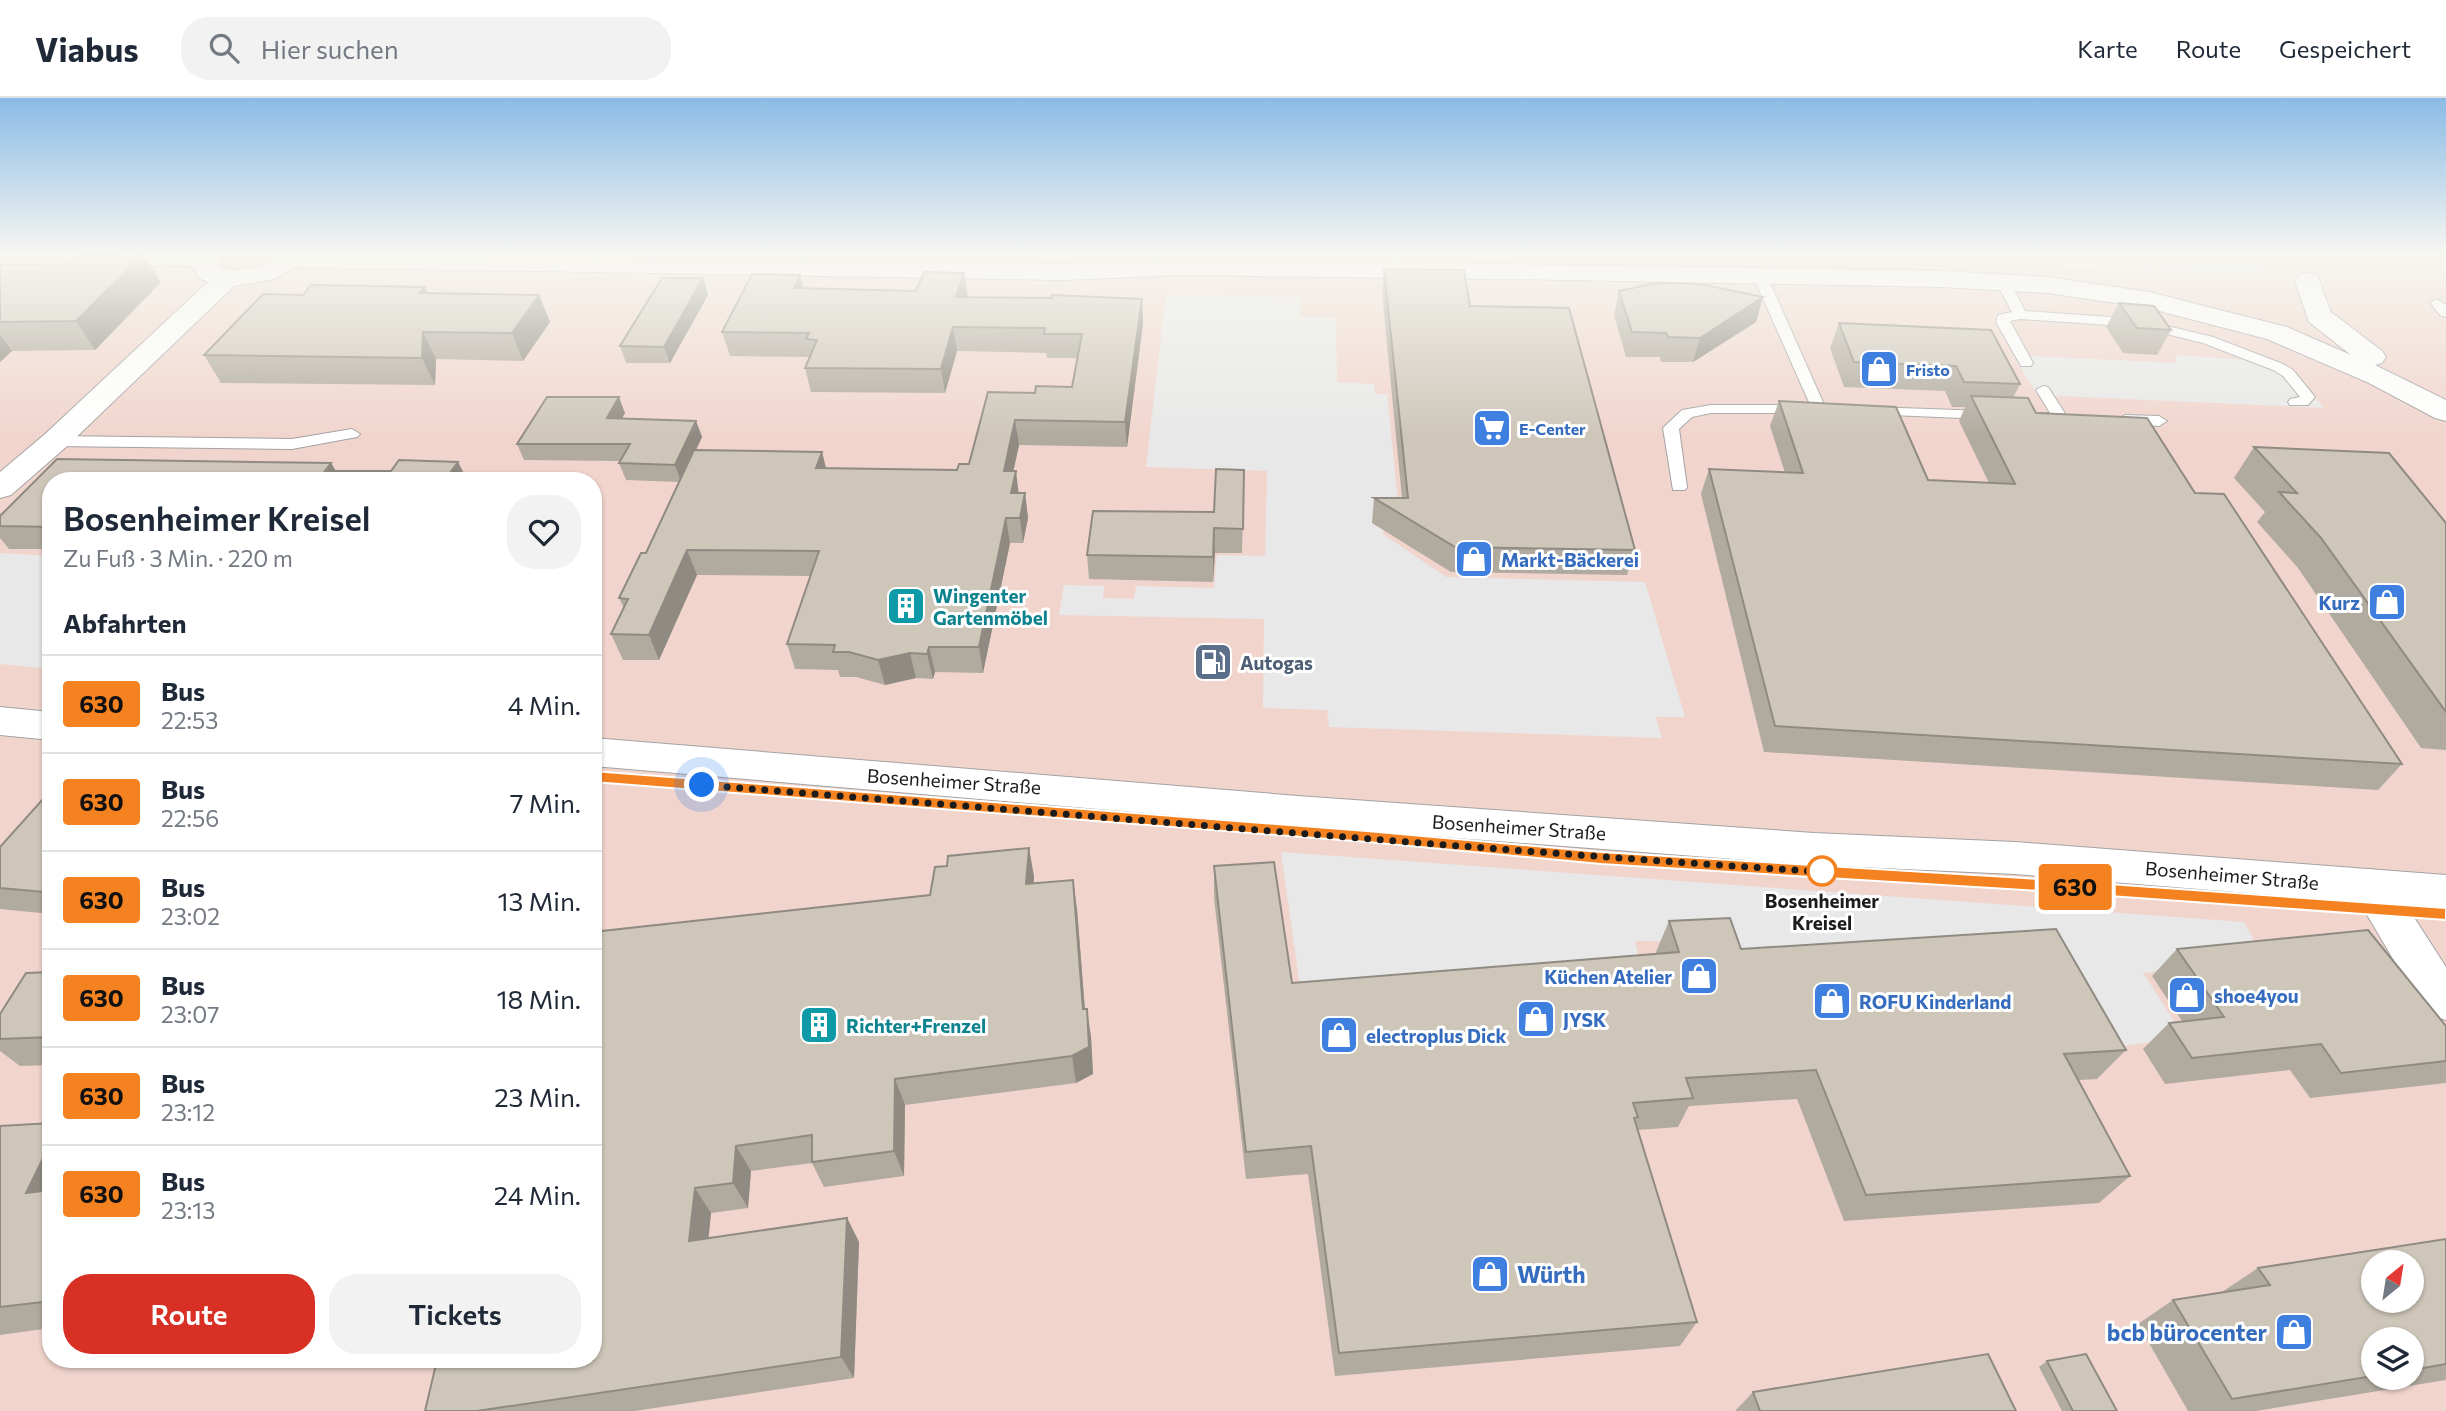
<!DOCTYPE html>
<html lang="de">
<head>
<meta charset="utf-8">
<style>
	body { margin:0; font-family:Commissioner,sans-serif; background:#f2f2f3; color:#1f2937; height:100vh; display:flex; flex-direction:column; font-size:26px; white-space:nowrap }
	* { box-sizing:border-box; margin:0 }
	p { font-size:23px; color:#747a83 }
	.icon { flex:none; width:38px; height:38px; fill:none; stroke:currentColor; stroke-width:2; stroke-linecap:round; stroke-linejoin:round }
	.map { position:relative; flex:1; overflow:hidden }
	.side { position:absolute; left:42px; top:374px; width:560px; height:896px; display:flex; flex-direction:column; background:#fff; border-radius:28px; box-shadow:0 2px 5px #0004 }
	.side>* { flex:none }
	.badge { padding:0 14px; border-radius:5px; font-size:24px; line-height:46px }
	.needle { width:46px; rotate:30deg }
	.fabs { position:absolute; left:2361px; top:1152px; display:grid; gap:14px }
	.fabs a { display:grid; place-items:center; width:63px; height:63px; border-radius:50%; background:#fff; box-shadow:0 2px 5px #0004; font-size:35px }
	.you { position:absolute; width:35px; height:35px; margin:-18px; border:5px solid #fff; border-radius:50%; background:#1a73e8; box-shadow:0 0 0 10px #1a73e833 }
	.map>.badge { position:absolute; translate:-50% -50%; box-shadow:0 0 0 4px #fff }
	h2 { padding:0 21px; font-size:26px; line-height:63px }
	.round { display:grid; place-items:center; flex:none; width:74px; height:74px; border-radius:28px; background:#f2f2f3 }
	.summary { display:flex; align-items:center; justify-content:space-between; height:119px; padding:0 21px }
	h1 { font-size:33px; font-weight:600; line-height:52px }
	.button { display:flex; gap:14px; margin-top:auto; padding:14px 21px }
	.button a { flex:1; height:80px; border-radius:28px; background:#d93025; color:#fff; font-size:28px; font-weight:600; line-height:80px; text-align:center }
	.button a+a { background:#f2f2f3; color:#1f2937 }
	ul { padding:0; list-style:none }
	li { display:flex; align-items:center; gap:21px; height:98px; padding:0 21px; border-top:2px solid #e0e1e3 }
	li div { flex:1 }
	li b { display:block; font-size:26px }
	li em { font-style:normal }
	li .badge { min-width:77px; font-weight:700; text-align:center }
	header { display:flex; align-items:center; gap:42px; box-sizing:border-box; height:98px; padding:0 35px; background:#fff; border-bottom:2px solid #e0e1e3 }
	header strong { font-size:33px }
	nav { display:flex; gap:38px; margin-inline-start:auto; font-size:24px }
	.search { width:490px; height:63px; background:#f2f2f3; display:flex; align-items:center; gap:18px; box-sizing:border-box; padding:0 24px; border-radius:28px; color:#747a83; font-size:26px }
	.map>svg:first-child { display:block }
</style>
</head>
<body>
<header>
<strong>Viabus</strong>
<div class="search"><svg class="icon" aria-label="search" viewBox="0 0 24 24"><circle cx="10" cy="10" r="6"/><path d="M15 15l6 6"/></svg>Hier suchen</div>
<nav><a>Karte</a><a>Route</a><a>Gespeichert</a></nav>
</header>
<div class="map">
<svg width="2446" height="1313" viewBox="0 0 2446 1313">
	<rect width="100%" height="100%" fill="#eeece0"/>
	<path fill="#f1d5cd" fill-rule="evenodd" d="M0 155H2446V1313H0ZM51 383H593V1262H51ZM2373 1164H2412V1202H2373ZM2373 1241H2412V1279H2373Z"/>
	<path fill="#e8e8e8" d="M2049 155H2252L2270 175 2061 171Z
		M1166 196 1300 199V219L1336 221 1337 284 1374 286 1375 296H1387L1400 423H1384L1383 436 1446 479 1645 484 1685 619H1656L1662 640 1329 629 1327 612 1263 610 1264 521 1059 517 1064 487 1104 488 1103 500 1134 501 1136 488 1214 490 1217 457 1265 458 1267 373 1146 369Z
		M2013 257 2176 265 2175 257 2249 262 2275 273 2295 276 2324 310 2037 297Z
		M0 455 51 458V571L0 566Z
		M1281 754 2244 824 2265 862 2143 875 2185 940 2088 952 1731 873 1719 844 1635 843 1643 878 1302 902Z"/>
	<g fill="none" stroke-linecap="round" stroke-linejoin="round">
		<defs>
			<path id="service" d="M1388 155H1400L1401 175 1396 176 1389 172Z
				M1760 174 1767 178 1826 311 1824 314H1814L1812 311 1753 178Z
				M2003 180 2010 184 2025 213 2138 221 2213 239 2283 266 2293 272 2315 299 2308 307H2290L2288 304 2290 301 2300 299 2283 278 2273 272 2203 245 2138 229 2020 221 2010 223 2033 265 2031 268H2021L1996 224 1998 217 2012 214 1996 184Z
				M2437 201 2446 207V219L2441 218 2430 205Z
				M2043 288 2048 289 2068 320 2066 323H2040L2033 319 2040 315H2050L2036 292Z
				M1711 307H1800L1807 311 1800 315H1711L1692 319 1679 331 1687 389 1685 392H1673L1663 330 1682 312Z
				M1872 309 1986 313 1993 317 1986 321 1867 316 1865 313Z
				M2125 317 2159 318 2167 323 2159 328 2120 325 2117 322Z
				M352 331 360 336 357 339 292 351 55 348 47 343 55 338 292 341Z"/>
			<path id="minor" d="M0 155H217L223 161 218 167 219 169 229 172 251 171 267 165 278 155 1063 166 1180 161 1943 173 2048 179 2149 194 2287 229 2351 257 2309 224 2295 183 2299 177 2308 175 2317 177 2331 214 2382 253 2386 259 2382 265 2375 267 2446 302V323L2435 320 2369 285 2267 241 2148 210 2048 195 1943 189 1574 182 1180 177 1063 182 294 169 275 181 234 188 66 349 11 397 0 400V374L44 337 208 184 199 180 193 168 0 165Z
				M2371 771 2386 776 2446 869V922L2430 917 2409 888 2350 788 2356 776Z"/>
			<path id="tertiary" d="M0 609 51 614V642L0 637Z
				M593 640 1298 698 1814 735 2015 744 2446 777V811L2015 776 1814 767 1298 728 593 668Z"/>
		</defs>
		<use href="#service" stroke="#a3a3a3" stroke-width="2"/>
		<use href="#minor" stroke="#a3a3a3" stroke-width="2"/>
		<use href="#tertiary" stroke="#a3a3a3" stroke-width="2"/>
		<use href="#service" fill="#fff" fill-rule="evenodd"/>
		<use href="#minor" fill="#fff" fill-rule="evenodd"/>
		<use href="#tertiary" fill="#fff" fill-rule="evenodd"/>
	</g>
	<path fill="#b1aa9f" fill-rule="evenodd" d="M1719 155H1781V156Z
		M0 167 161 184 95 252 12 253 0 264Z
		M1384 171 1470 208 1635 452 1627 477 1451 474 1372 425 1374 400H1402L1382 195Z
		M800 177 804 191 968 199 1142 201 1143 225 1127 349 1019 347 1013 373 1019 395H1025L1028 420 1023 445H1010L983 575 935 574 933 581 916 580 885 587 856 579H840L838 572 795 571 787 546 810 478 697 477 659 562H623L611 536 624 510 619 500 646 455 679 384 626 382 619 365 621 363 524 362 517 346 625 315 622 320 696 323 702 339 696 352 822 354 826 370 957 372 969 366 1035 295 1072 289 1077 260H1047L1046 255 957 253 945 295 811 294 805 270 809 259 730 258 722 234Z
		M703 180 708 197 670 265H626L620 248Z
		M1619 193 1763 199 1756 224 1693 264H1661L1660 259H1626L1614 217Z
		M428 195 539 197 550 224 523 263 436 261 435 287 221 285 204 257 303 197Z
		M2119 205 2171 232 2157 257 2123 255 2106 229Z
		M1839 225 2020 286 2013 300 2036 315 2195 395 2402 666 2378 692 1764 654 1701 396 1709 371 1785 375 1770 328 1779 303 1928 382 1989 385 1959 323 1965 309H1952L1945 293 1844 289 1830 250Z
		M2254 349 2446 425V652L2421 650 2298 470 2257 424 2265 414 2234 380Z
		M57 361 331 365 336 373H391L399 362 458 364 444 383H51V451H9L0 440V418Z
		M1244 372 1242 455H1215L1213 484 1089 481 1087 457 1214 414Z
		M51 692V816L0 811V749Z
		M1029 750 1034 779V786L1077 811 1085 911 1091 939 1093 976 1076 985 905 1007 904 1078 824 1089 812 1065 751 1073 748 1110 711 1115 708 1140 847 1120 859 1144 854 1280 635 1313H425L593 834 930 797 947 768Z
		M1214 768 1292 885 1656 856V854L1669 823 1741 851 2126 952 2097 981 2079 982 2130 1078 2099 1105 1844 1123 1797 1001 1689 1008 1678 1029 1638 1032 1697 1224 1680 1248 1335 1278 1308 1076 1246 1081 1214 800Z
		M2177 851 2446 928V985L2310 1000 2290 972 2165 986 2143 951 2169 925 2182 923 2152 878Z
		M51 874V967L20 968 0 953V916Z
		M51 1025V1230L0 1237V1028Z
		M2446 1141V1282L2256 1313H2188L2138 1226 2173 1202 2222 1194 2258 1170ZM2373 1241H2412V1279H2373Z
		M2047 1263 2117 1313H2062L2039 1269Z
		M1753 1294 2016 1313H1735Z"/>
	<path fill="#908b82" d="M143 156 161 184 95 252 76 223Z
		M964 175 968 199H956Z
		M800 177 806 201 794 190Z
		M703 180 708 197 670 265 664 249Z
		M425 189 437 216 420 195Z
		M539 197 550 224 523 263 512 235Z
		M1763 199 1756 224 1693 264 1700 240Z
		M1142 201 1143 225 1127 349 1125 324Z
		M953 229 957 253 945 295 941 271Z
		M423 234 436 261 435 287 422 260Z
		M0 237 12 253 0 264Z
		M619 299 625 315 613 336 607 320Z
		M1015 322 1019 347 1008 398 1004 373Z
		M696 323 702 339 681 384 675 367Z
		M822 354 828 379 816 370Z
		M458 364 468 383H444Z
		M331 365 342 383 325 373Z
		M1016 373 1019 398 1011 395Z
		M1025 395 1028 420 1023 445 1020 420Z
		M1006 420 1010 445 983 575 979 549Z
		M1214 430 1215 455 1213 484V459Z
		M687 452 697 477 659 562 649 537Z
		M929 549 935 574 933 581 927 556Z
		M910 555 916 580 885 587 878 562Z
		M1029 750 1034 779 1031 815 1026 786Z
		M1073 782 1077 811 1087 939 1083 911Z
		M51 785V800L44 794Z
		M1087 911 1091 939 1093 976 1076 985 1072 958Z
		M895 981 905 1007 904 1078 894 1053Z
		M51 1044V1111L26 1095Z
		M736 1048 751 1073 748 1110 733 1085Z
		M695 1090 711 1115 706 1167 689 1143Z
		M847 1120 859 1144 854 1280 841 1259Z"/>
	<path fill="#cec6b9" stroke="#908b82" stroke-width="2" fill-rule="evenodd" d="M143 156 76 223 0 224V167L68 166 78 157Z
		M1384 171 1464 172 1470 208 1569 210 1635 452 1455 449 1374 400H1408Z
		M924 174 964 175 956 199 1052 200V197L1142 201 1125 324 1015 322 1004 373H1016L1011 395H1025L1020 420H1006L979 549H929L927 556 910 555 878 562 849 554H833L835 547 787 546 819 453 687 452 649 537 611 536 628 501 619 500 641 455H646L694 352 822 354 816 370 957 372 959 366H969L988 294 1035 295 1036 288 1072 289 1082 236H1044L1045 230 953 229 941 271 805 270 817 242 806 241 809 235 722 234 752 176 800 177 794 190 916 193Z
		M662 180H703L664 249 620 248Z
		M1677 185 1705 187 1763 199 1700 240 1668 239 1666 235 1632 234 1619 193 1651 186Z
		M311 187 425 189 420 195 539 197 512 235 423 234 422 260 204 257 263 196 303 197Z
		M2119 205 2154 208 2171 232 2137 230Z
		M1839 225 1991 232 2020 286 1964 284 1956 268 1854 264Z
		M1971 298 2028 300 2036 315 2147 320 2195 395 2224 396 2402 666 1775 628 1709 371 1803 375 1779 303 1896 309 1928 382 2015 386Z
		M547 299H619L607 320 696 323 675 367 619 365 630 346H517Z
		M2254 349 2389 355 2446 425V614L2321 440 2279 394 2297 395Z
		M57 361 331 365 325 373H391L399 362 458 364 444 383H51V429L0 428V418Z
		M1216 371 1244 372 1243 431 1214 430 1213 459 1087 457 1093 413 1214 414Z
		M51 692V785L44 794 0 790V749Z
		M1029 750 1026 786 1073 782 1083 911H1087L1089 949 1072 958 895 981 894 1053 812 1064V1037L736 1048 733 1085 695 1090 689 1143 847 1120 841 1259 477 1313H425L437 1262H593V834L930 797 935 769 947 768 948 758Z
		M1274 764 1292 885 1679 854 1669 823 1730 820 1741 851 2056 831 2126 952 2064 956 2130 1078 1866 1097 1816 972 1686 980 1693 1000 1633 1005 1638 1019 1634 1020 1697 1224 1339 1255 1311 1048 1246 1054 1214 768Z
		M2368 832 2446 928V963L2341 975 2321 946 2192 960 2169 925 2224 919 2177 851Z
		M51 874V939L0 941V916L26 875Z
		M51 1025V1044L26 1095 51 1092V1203L0 1209V1028Z
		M2446 1141V1266L2412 1272V1241H2373V1278L2232 1301 2173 1202 2270 1187 2258 1170ZM2373 1164H2412V1202H2373Z
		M1988 1256 2016 1313H1760L1753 1294Z
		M2086 1256 2117 1313H2073L2047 1263Z"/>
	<linearGradient id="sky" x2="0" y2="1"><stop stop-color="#8abbe5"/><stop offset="0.46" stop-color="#f7f6f1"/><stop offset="1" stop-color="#f7f6f1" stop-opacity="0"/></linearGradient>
	<rect width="2446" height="339" fill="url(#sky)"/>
	<path fill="#f58220" stroke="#fff" stroke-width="2" d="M593 673 1367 733 1601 754 2024 780 2446 810V822L2024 792 1601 766 1367 744 593 684 586 679Z"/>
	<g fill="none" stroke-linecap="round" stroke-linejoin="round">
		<path stroke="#1c1c1c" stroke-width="7" stroke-dasharray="0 12.6" d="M702 687C1076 716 1450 750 1824 774L1822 773"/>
	</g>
	<defs>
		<symbol id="shop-square" viewBox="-11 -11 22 22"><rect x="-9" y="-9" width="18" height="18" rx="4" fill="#3f7fe0" stroke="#fff"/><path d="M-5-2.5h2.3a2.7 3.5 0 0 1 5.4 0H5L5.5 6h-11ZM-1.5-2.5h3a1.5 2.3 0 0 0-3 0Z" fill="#fff"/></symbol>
		<symbol id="supermarket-square" viewBox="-11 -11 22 22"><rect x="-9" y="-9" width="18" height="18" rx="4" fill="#3f7fe0" stroke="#fff"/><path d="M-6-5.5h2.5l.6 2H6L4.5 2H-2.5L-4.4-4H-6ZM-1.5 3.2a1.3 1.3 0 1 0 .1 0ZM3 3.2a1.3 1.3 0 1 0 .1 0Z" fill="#fff"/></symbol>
		<symbol id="building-square" viewBox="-11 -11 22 22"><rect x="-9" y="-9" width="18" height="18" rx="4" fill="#0f9aa8" stroke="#fff"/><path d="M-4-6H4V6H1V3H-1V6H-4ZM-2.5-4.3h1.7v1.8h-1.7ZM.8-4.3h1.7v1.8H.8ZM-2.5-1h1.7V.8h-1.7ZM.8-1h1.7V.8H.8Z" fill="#fff"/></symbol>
		<symbol id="fuel-square" viewBox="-11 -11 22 22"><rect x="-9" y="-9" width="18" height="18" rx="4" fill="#5c6f8a" stroke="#fff"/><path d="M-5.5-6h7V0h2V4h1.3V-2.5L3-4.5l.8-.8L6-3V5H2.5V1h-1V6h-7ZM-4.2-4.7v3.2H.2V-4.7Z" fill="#fff"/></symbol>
	</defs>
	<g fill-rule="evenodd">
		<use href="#shop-square" x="1857" y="249" width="44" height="44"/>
		<use href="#supermarket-square" x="1470" y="308" width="44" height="44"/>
		<use href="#shop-square" x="1452" y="439" width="44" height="44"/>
		<use href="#shop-square" x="2365" y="482" width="44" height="44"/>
		<use href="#building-square" x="884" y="486" width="44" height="44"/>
		<use href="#fuel-square" x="1191" y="542" width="44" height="44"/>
		<use href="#shop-square" x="1677" y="856" width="44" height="44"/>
		<use href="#shop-square" x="2165" y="875" width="44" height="44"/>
		<use href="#shop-square" x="1810" y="881" width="44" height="44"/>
		<use href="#shop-square" x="1514" y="899" width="44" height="44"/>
		<use href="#building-square" x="797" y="905" width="44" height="44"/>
		<use href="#shop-square" x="1317" y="915" width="44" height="44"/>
		<use href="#shop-square" x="1468" y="1154" width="44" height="44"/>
		<use href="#shop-square" x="2272" y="1212" width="44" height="44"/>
	</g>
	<circle fill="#fff" stroke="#f58220" stroke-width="3.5" cx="1822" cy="773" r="14"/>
	<g text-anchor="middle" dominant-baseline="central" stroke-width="6" stroke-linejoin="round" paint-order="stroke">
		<g font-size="16" font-weight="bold" fill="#366cbe" stroke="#fff" text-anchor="start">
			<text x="1906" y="271">Fristo</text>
			<text x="1519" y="330">E-Center</text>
		</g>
		<g font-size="19" font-weight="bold" fill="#366cbe" stroke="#fff" text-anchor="start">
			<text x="1501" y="461">Markt-Bäckerei</text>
			<text x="2360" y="504" text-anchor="end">Kurz</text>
			<text x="1672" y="878" text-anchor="end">Küchen Atelier</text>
			<text x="2214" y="897">shoe4you</text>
			<text x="1859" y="903">ROFU Kinderland</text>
			<text x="1563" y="921">JYSK</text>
			<text x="1366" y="937">electroplus Dick</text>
		</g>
		<g font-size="19" font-weight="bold" fill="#0d838f" stroke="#fff" text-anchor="start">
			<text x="933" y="497">Wingenter<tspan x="933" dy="22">Gartenmöbel</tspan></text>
			<text x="846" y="927">Richter+Frenzel</text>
		</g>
		<g font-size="19" font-weight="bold" fill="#4e5e75" stroke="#fff" text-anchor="start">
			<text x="1240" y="564">Autogas</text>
		</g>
		<g font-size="19" fill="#1c1c1c" stroke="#fff">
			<text transform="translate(954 683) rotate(4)">Bosenheimer Straße</text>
			<text transform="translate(1519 729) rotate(4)">Bosenheimer Straße</text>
			<text transform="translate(2232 777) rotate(5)">Bosenheimer Straße</text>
		</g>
		<g font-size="19" font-weight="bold" fill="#1c1c1c" stroke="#fff">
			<text x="1822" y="802">Bosenheimer<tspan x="1822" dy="22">Kreisel</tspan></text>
		</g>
		<g font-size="23" font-weight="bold" fill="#366cbe" stroke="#fff" text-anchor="start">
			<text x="1517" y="1176">Würth</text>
			<text x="2267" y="1234" text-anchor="end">bcb bürocenter</text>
		</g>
	</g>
</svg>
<div class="fabs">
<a><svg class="needle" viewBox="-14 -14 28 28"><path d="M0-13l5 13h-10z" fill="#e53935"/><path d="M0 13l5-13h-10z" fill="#747a83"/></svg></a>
<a><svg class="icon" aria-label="layers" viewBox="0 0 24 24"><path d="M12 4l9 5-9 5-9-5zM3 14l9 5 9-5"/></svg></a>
</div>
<div class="you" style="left:702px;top:687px"></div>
<b class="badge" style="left:2075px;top:789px;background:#f58220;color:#111">630</b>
<section class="side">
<div class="summary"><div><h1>Bosenheimer Kreisel</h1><p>Zu Fuß · 3 Min. · 220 m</p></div><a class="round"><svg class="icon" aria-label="heart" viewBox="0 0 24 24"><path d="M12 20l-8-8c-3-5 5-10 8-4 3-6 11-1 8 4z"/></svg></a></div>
<h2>Abfahrten</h2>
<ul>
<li><span class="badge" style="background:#f58220;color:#111">630</span><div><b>Bus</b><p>22:53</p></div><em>4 Min.</em></li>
<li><span class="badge" style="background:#f58220;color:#111">630</span><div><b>Bus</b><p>22:56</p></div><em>7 Min.</em></li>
<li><span class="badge" style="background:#f58220;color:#111">630</span><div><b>Bus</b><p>23:02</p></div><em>13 Min.</em></li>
<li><span class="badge" style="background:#f58220;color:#111">630</span><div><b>Bus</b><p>23:07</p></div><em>18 Min.</em></li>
<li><span class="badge" style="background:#f58220;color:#111">630</span><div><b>Bus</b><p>23:12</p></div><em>23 Min.</em></li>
<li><span class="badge" style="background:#f58220;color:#111">630</span><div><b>Bus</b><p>23:13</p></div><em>24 Min.</em></li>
</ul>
<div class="button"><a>Route</a><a>Tickets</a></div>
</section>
</div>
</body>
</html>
